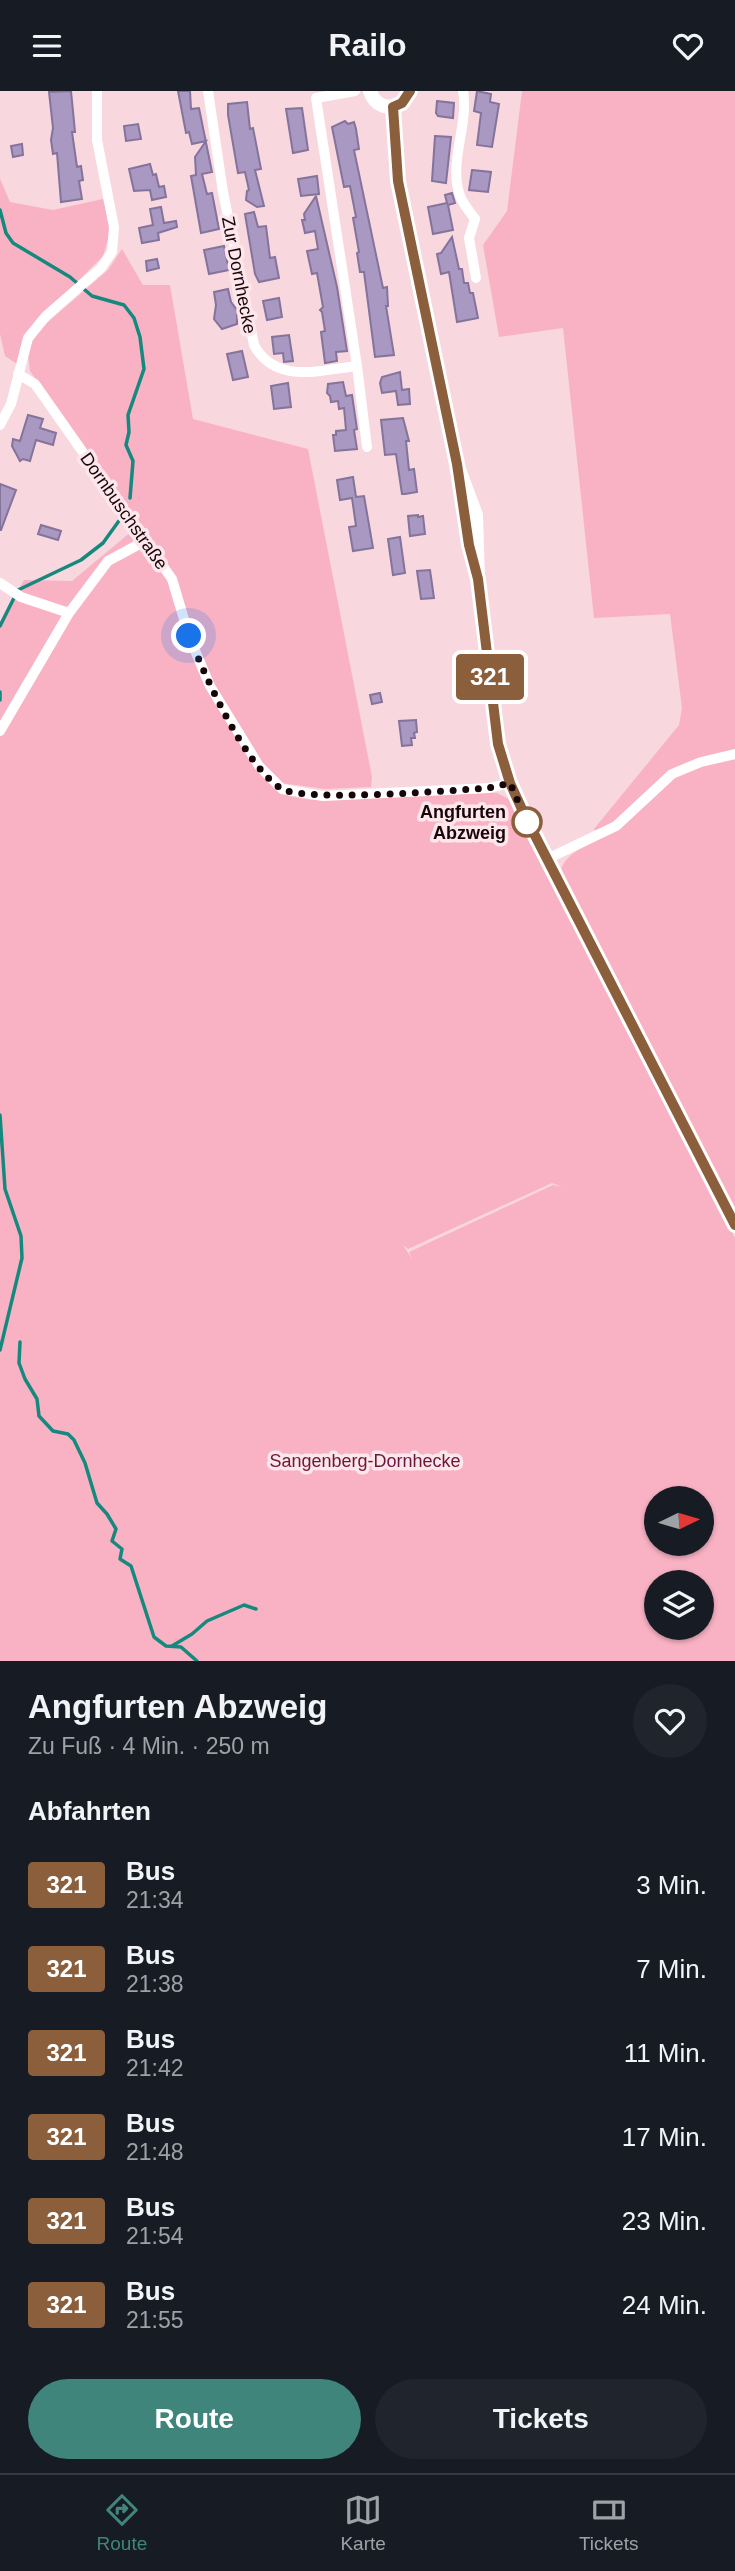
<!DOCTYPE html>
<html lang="de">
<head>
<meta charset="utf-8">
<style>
	body { margin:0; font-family:Helvetica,sans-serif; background:#20242c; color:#f1f3f6; height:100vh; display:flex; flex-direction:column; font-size:26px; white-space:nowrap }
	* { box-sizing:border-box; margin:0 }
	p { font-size:23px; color:#9ea1a6 }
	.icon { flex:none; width:38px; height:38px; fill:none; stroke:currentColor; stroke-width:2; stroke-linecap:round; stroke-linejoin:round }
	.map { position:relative; height:1570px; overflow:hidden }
	.details { display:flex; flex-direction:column; background:#171b24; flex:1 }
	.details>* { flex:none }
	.badge { padding:0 14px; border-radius:5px; font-size:24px; line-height:46px }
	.needle { width:46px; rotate:85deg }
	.controls { position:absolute; left:644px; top:1395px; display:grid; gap:14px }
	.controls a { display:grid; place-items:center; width:70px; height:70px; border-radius:50%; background:#171b24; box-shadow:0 2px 5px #0004; font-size:35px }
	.you { position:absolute; width:35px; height:35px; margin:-18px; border:5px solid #fff; border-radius:50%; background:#1a73e8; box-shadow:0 0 0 10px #1a73e833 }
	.map>.badge { position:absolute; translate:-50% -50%; box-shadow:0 0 0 4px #fff }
	h2 { padding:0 28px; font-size:26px; line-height:63px }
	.round { display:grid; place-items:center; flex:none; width:74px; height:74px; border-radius:37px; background:#20242c }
	.summary { display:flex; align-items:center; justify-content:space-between; height:119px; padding:0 28px }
	h1 { font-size:33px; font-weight:800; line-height:52px }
	.cta { display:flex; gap:14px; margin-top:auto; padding:14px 28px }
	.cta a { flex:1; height:80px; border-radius:42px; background:#40857c; color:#fff; font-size:28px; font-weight:800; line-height:80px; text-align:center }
	.cta a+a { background:#20242c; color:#f1f3f6 }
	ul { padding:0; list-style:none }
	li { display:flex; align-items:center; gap:21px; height:84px; padding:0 28px }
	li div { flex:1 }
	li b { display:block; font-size:26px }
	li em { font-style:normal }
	li .badge { min-width:77px; font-weight:700; text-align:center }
	header { display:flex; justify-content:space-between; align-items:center; height:91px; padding:0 28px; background:#171b24; font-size:32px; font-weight:800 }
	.tabs { display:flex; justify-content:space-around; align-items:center; height:98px; border-top:2px solid #363941; background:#171b24; font-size:19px; color:#9ea1a6 }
	.tabs a { display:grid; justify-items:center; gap:4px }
	.tabs .active { color:#40857c }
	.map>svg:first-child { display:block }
</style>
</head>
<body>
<header><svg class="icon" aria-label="menu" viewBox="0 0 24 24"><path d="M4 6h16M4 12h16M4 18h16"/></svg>Railo<svg class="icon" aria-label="heart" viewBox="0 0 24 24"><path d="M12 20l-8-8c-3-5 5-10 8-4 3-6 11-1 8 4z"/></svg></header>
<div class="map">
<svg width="735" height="1570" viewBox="0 0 735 1570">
	<rect width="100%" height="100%" fill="#f8d7de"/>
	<path fill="#f9b2c3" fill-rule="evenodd" d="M522 0H735V1121L561 780C564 763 585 756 598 748L594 738 679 634 682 617 670 523 594 527 563 237 499 246 483 154 507 120Z
		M0 88 10 111 53 119 103 108 111 138 103 165 49 219 17 273 5 265 0 243Z
		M122 158 143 194H170L193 328 308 358 372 686 371 696 325 698 266 690 289 705 312 709 486 702H497L509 708 605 892 735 1147V1570H0V533L24 489 72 490 138 435 30 280 28 265 32 251 41 237 108 179ZM552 1092 562 1096 553 1094 409 1161 412 1168 403 1154 408 1158ZM656 1407H702V1452H656ZM656 1491H702V1536H656Z"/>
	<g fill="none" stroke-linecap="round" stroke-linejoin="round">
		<path stroke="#15897e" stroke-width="3.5" d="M0 119 6 142 13 152 70 186 92 205 124 214 134 227 140 246 144 278 128 324 129 341 126 354 133 370 130 407
			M0 535 18 499 81 469 103 452 121 427
			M0 601V609
			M0 1024 5 1098 21 1145 22 1167 0 1259
			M20 1251 19 1272 25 1288 37 1308 39 1325 53 1340 68 1343 74 1349 85 1372 97 1412 107 1423 116 1438 112 1450 122 1458 120 1468 131 1475 154 1546 166 1555 181 1556 197 1570
			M172 1555 192 1543 207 1530 244 1514 256 1518"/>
	</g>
	<path fill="#a998c2" stroke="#84739b" stroke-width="2" d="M71 0 75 41H72L77 76 81 75 83 89 79 90 82 108 61 111 57 62 53 63 51 49 53 37 49 1Z
		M178 0H190L191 18 199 17 212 81 202 83 207 103 212 102 219 138 201 142 191 85 196 84 195 66 206 50 192 53 189 41 186 42Z
		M477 0 491 3 490 11 499 13 492 56 477 54 481 22 474 20Z
		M437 10 454 12 453 27 438 25 436 22Z
		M247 11 250 38 253 37 261 78 255 79 264 115 257 116 246 109 247 100 249 99 245 81 238 82 228 24V13Z
		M302 17 308 59 293 62 286 18Z
		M345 30 348 33 354 31 356 38 359 58 354 59 383 197 387 196 388 215H386L394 264 375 266 364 181H360L357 162 359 161 353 127 356 126 350 95 344 96 332 36Z
		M138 33 141 48 126 50 124 35Z
		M435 45 451 46 446 92 432 90Z
		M22 53 23 64 13 66 11 55Z
		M150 73 153 84 156 83 159 96 164 95 166 106 152 109 150 99 134 100 129 78Z
		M472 79 491 81 488 101 469 99Z
		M317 85 319 103 301 105 298 88Z
		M452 102 455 112 448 114 453 139 433 143 428 116 447 112 445 104Z
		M316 105 337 196 347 260 336 261 337 270 325 272 321 241 325 240 322 221 320 219 323 216 317 182 312 183 307 160 318 158 315 140 305 142 302 129H305L304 123Z
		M161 116 164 132 176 130 177 136 158 142 159 149 142 152 139 137 153 134 150 118Z
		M254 121 258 136 266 135 270 167 275 166 279 187 259 191 255 183 245 123Z
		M452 146 459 178H462L464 192H468L470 202H473L478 227 457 231 449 181 441 183 437 163 441 162Z
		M224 155 229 179 209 183 204 159Z
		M157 168 159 177 147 180 146 170Z
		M228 198 231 211 237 219V233L222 238 214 228 216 214 214 201Z
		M279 207 282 226 267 229 263 210Z
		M289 244 293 270 284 271 283 262 274 263 272 246Z
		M242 260 248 286 233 289 227 263Z
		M400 281 402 299 409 298 410 313 398 314 396 300 382 302 380 292 382 286Z
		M343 291 346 305 352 304 357 338 354 339 357 358 335 360 333 344H336V340L346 339 344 317 339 318 338 310 331 311 330 305 327 302 328 293Z
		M288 292 291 316 274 318 271 295Z
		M28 324 43 328 40 337 56 342 53 354 36 349 30 370 23 368 20 370 12 355 13 348 20 350Z
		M403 327 409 350H406L409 379 414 378 417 401 405 403H402L396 363 385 364 381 329Z
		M353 386 356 406 364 405 373 457 353 460 349 436 356 435 352 407 340 409 337 389Z
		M0 393 16 399 1 439H0Z
		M418 424V426L423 425 425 443 410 445 408 425Z
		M41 434 61 440 58 449 38 443Z
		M400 446 405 482 393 484 388 448Z
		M430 479 434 507 421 508 417 480Z
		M380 602 382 611 372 613 370 604Z
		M416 629 417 641 414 642 415 647H411L412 654 402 655 399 630Z"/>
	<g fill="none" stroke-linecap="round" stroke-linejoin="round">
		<path stroke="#fff" stroke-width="10" d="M208 0 223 101 254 254C276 294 319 279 357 275
			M355 0 316 7 357 275 367 356
			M463 0C469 34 448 71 460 105 463 113 470 121 475 128L469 147 476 187
			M18 283 35 293 172 488 189 545 210 595 259 675 282 698 323 705 489 697 510 692
			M0 334 11 313 28 247 46 225 101 177 112 161 114 136 97 49V0
			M0 492 21 506 69 522
			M0 640 69 522 108 470 145 450
			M547 768 616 735 672 683 701 671 735 663"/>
		<path stroke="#fff" stroke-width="14" d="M370 0C375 15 389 20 402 12L410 0
			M393 16 398 90 457 373 470 460
			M457 373 476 424 478 488 498 653 510 692 525 727 735 1134"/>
	</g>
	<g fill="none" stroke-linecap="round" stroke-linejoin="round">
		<defs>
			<path id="line" d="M410 0 402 12 393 16 398 90 457 373 469 454 478 488 498 653 510 692 526 727 735 1134"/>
		</defs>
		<use href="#line" stroke="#fff" stroke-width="16"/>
		<use href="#line" stroke="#8b5e3c" stroke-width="10"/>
		<path stroke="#16060a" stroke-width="7" stroke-dasharray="0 12.6" d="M189 545C206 587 243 671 280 697 302 712 454 699 489 697L510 692 527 731"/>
	</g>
	<circle fill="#fff" stroke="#8b5e3c" stroke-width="3.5" cx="527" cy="731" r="14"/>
	<g text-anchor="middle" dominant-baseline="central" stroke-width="7" stroke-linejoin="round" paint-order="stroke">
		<g font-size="18" fill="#16060a" stroke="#fee7ec">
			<text transform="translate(239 184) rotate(79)">Zur Dornhecke</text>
			<text transform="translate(124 420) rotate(55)">Dornbuschstraße</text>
		</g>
		<g font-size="18" font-weight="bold" fill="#16060a" stroke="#fee7ec" text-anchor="end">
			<text x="506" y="721">Angfurten<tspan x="506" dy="21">Abzweig</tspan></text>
		</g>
		<g font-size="18" fill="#6f1537" stroke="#fee7ec">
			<text x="365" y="1370">Sangenberg-Dornhecke</text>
		</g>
	</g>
</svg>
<div class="controls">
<a><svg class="needle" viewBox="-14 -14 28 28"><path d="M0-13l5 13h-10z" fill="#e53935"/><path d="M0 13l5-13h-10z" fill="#9ea1a6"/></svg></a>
<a><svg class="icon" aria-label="layers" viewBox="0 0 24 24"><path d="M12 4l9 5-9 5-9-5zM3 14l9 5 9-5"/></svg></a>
</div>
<div class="you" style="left:189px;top:545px"></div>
<b class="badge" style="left:490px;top:586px;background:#8b5e3c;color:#fff">321</b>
</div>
<section class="details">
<div class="summary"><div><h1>Angfurten Abzweig</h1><p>Zu Fuß · 4 Min. · 250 m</p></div><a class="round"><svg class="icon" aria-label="heart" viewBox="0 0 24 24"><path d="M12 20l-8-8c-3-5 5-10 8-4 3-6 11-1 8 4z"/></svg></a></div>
<h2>Abfahrten</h2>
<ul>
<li><span class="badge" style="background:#8b5e3c;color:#fff">321</span><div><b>Bus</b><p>21:34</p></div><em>3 Min.</em></li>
<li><span class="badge" style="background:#8b5e3c;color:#fff">321</span><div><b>Bus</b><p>21:38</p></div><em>7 Min.</em></li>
<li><span class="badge" style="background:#8b5e3c;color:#fff">321</span><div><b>Bus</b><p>21:42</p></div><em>11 Min.</em></li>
<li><span class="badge" style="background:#8b5e3c;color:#fff">321</span><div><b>Bus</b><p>21:48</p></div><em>17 Min.</em></li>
<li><span class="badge" style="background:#8b5e3c;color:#fff">321</span><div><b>Bus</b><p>21:54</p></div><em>23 Min.</em></li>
<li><span class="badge" style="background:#8b5e3c;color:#fff">321</span><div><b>Bus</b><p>21:55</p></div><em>24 Min.</em></li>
</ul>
<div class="cta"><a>Route</a><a>Tickets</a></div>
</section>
<nav class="tabs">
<a class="active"><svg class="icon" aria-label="directions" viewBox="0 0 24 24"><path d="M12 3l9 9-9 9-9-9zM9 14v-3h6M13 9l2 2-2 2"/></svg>Route</a>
<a><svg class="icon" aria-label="map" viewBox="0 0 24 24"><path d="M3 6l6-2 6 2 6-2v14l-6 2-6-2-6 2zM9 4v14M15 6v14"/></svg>Karte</a>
<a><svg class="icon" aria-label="tickets" viewBox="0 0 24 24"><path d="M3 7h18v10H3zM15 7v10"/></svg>Tickets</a>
</nav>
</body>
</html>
